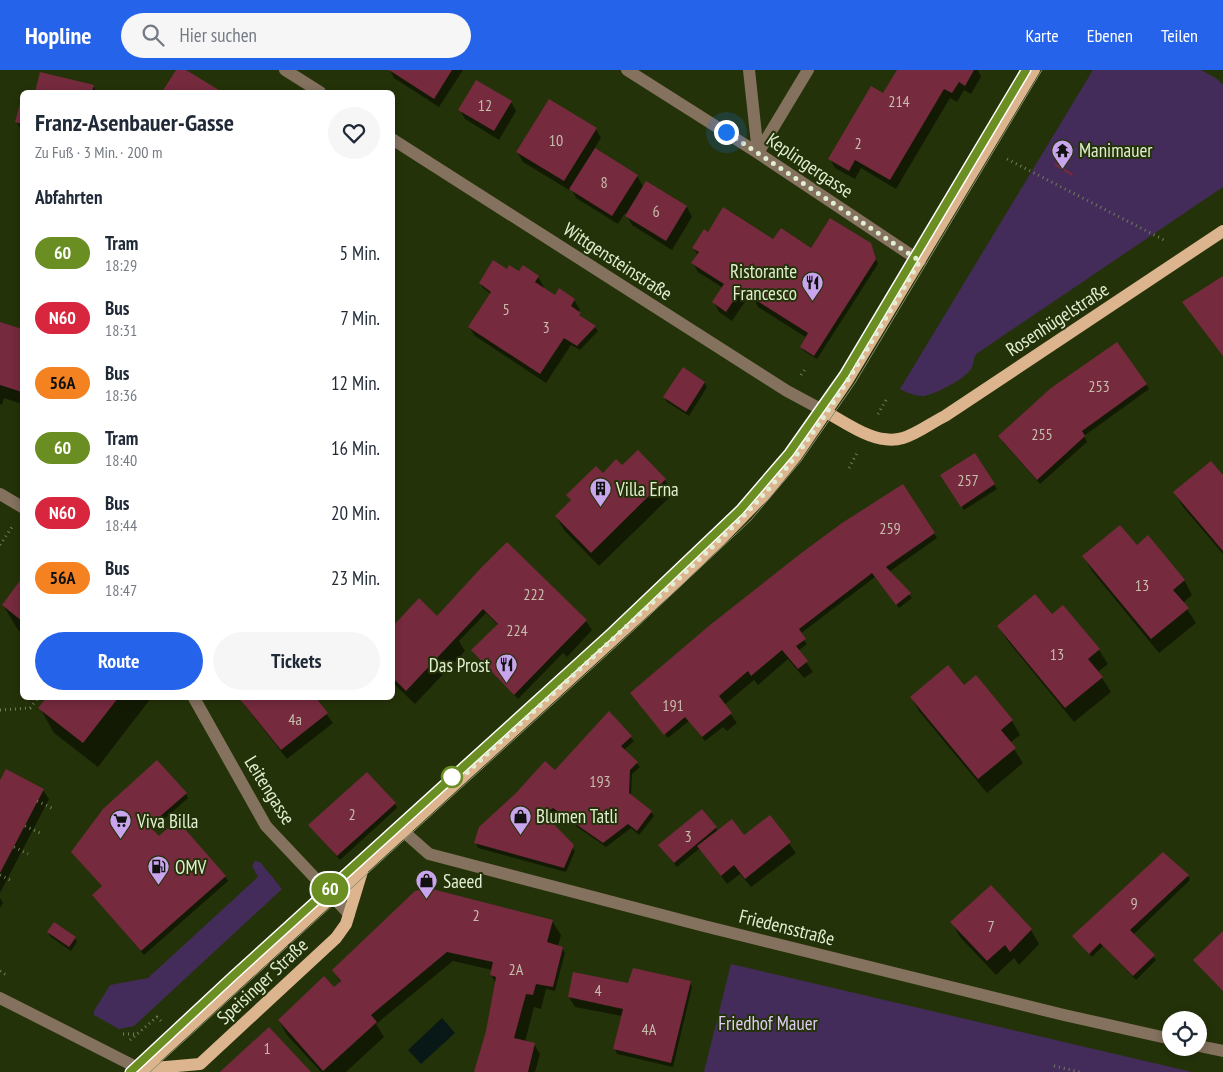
<!DOCTYPE html>
<html lang="de">
<head>
<meta charset="utf-8">
<style>
	body { margin:0; font-family:"PT Sans Narrow",sans-serif; background:#f6f6f7; color:#1f2937; height:100vh; display:flex; flex-direction:column; font-size:19px; white-space:nowrap }
	* { box-sizing:border-box; margin:0 }
	p { font-size:16px; color:#747a83 }
	.icon { flex:none; width:28px; height:28px; fill:none; stroke:currentColor; stroke-width:2; stroke-linecap:round; stroke-linejoin:round }
	.map { position:relative; flex:1; overflow:hidden }
	.sheet { position:absolute; left:20px; top:20px; width:375px; height:610px; display:flex; flex-direction:column; background:#fff; border-radius:8px; box-shadow:0 2px 8px #0003 }
	.sheet>* { flex:none }
	.badge { padding:0 10px; border-radius:16px; font-size:18px; line-height:32px }
	.fabs { position:absolute; left:1162px; top:941px; display:grid; gap:10px }
	.fabs a { display:grid; place-items:center; width:45px; height:45px; border-radius:50%; background:#fff; box-shadow:0 2px 8px #0003; font-size:25px }
	.you { position:absolute; width:25px; height:25px; margin:-12px; border:4px solid #fff; border-radius:50%; background:#1a73e8; box-shadow:0 0 0 8px #1a73e833 }
	.map>.badge { position:absolute; translate:-50% -50%; box-shadow:0 0 0 2px #fff }
	h2 { padding:0 15px; font-size:19px; line-height:45px }
	.round { display:grid; place-items:center; flex:none; width:52px; height:52px; border-radius:26px; background:#f6f6f7 }
	.head { display:flex; align-items:center; justify-content:space-between; height:85px; padding:0 15px }
	h1 { font-size:24px; font-weight:600; line-height:38px }
	.cta { display:flex; gap:10px; margin-top:auto; padding:10px 15px }
	.cta a { flex:1; height:58px; border-radius:30px; background:#2563eb; color:#fff; font-size:20px; font-weight:600; line-height:58px; text-align:center }
	.cta a+a { background:#f6f6f7; color:#1f2937 }
	ul { padding:0; list-style:none }
	li { display:flex; align-items:center; gap:15px; height:65px; padding:0 15px }
	li div { flex:1 }
	li b { display:block; font-size:19px }
	li em { font-style:normal }
	li .badge { min-width:55px; font-weight:700; text-align:center }
	header { display:flex; align-items:center; gap:30px; box-sizing:border-box; height:70px; padding:0 25px; background:#2563eb; color:#fff }
	header strong { font-size:24px }
	nav { display:flex; gap:28px; margin-inline-start:auto; font-size:18px }
	.search { width:350px; height:45px; background:#f6f6f7; display:flex; align-items:center; gap:12px; box-sizing:border-box; padding:0 18px; border-radius:28px; color:#747a83; font-size:19px }
	.map>svg:first-child { display:block }
</style>
</head>
<body>
<header>
<strong>Hopline</strong>
<div class="search"><svg class="icon" aria-label="search" viewBox="0 0 24 24"><circle cx="10" cy="10" r="6"/><path d="M15 15l6 6"/></svg>Hier suchen</div>
<nav><a>Karte</a><a>Ebenen</a><a>Teilen</a></nav>
</header>
<div class="map">
<svg width="1223" height="1002" viewBox="0 0 1223 1002">
	<rect width="100%" height="100%" fill="#243209"/>
	<path fill="#442c5a" d="M1093 0H1201L1217 9 1223 15V117L976 284C973 289 974 294 971 299 965 309 934 325 923 326 914 326 908 323 900 319Z
		M255 791 260 792 282 819 134 956 119 959 94 945V941L110 915 148 908 258 807 252 796Z
		M731 894 1192 1002H704Z"/>
	<path fill="#081816" d="M442 948 455 963 421 994 408 980Z"/>
	<path fill="#0007" d="M177 0H183L220 22H164Z
		M390 0H463L439 37 394 8Z
		M898 0H978L981 7 971 24 964 20 957 32 950 28 896 119 861 98 855 109 835 98 830 89 883 25Z
		M41 3 93 16 97 22H36Z
		M22 28V62L17 52Z
		M511 32 516 41 499 70 465 49 460 40Z
		M596 59 601 68 594 79 637 106 644 118 647 113 687 137 692 147 672 180 632 155 625 143 618 154 576 128 571 118 569 120 523 92 517 82Z
		M708 163 774 171 815 182 870 174 878 194 817 289 804 281 801 277 807 268 758 237 755 231 748 227 732 251 719 242 714 232 723 218 698 202 693 193 698 185 693 178Z
		M507 201 538 207 544 217 542 219 555 227 559 220 574 230 580 240 578 243 583 249 595 257 598 261 580 280 571 275 546 313 475 266 469 257 491 224 483 218 480 213Z
		M0 253 22 260V334L4 328 2 335 0 334Z
		M704 312 707 317 689 346 667 332 664 327Z
		M1146 314 1149 319 1084 366 1087 372 1040 414 1002 371Z
		M638 382 665 410 673 424 599 496 564 460 556 446 571 431 568 425 603 404 622 397Z
		M974 385 997 419 964 440 944 410Z
		M1223 407V484L1183 437 1175 423Z
		M934 463 937 468 889 502 912 528 899 538 875 507 800 564 807 574 798 581 813 602 804 608 788 589 758 615 754 610 724 635 737 653 727 661 723 657 705 671 689 651 668 668 631 624Z
		M1137 477 1184 510 1192 525 1183 533 1196 553 1159 583 1092 501 1084 487Z
		M481 500 586 551 592 560 567 587 563 583 518 629 472 580 498 555 486 543 459 571 465 581 415 634 392 612V559L437 548Z
		M22 510V564L18 560 3 535Z
		M1063 536 1099 580 1108 594 1098 602 1111 622 1074 652 1007 570 998 556 1051 546Z
		M964 617 1012 651 1020 665 1010 673 1023 693 987 723 919 641 911 627Z
		M48 628H151L98 697 54 663 40 638Z
		M241 628H315L333 653 287 689 246 637Z
		M609 643 634 671 624 680 640 697 632 704 631 726 651 742 654 746 639 765 631 758 606 777 556 742 547 748 575 781 566 802 478 778 476 773 555 702Z
		M0 712 43 720 49 729 0 823Z
		M186 724 188 728 152 760 159 768 225 806 228 811 144 885 93 825 103 817V740Z
		M395 733 397 738 340 790 310 756Z
		M702 741 718 761 744 766 770 747 796 783 751 817 740 804 727 814 700 778 677 797 662 779Z
		M1188 806 1190 810 1133 865 1156 890 1136 910 1103 876 1092 887 1074 866Z
		M991 817 1031 860 1039 874 1019 895 1014 888 996 905 960 867 952 852Z
		M0 828 3 833 0 838Z
		M552 851 561 865 558 876 562 878 565 883 555 921 546 919 541 939 534 937 525 972 534 974 540 984 535 1002H475L487 961 496 914 491 905 492 900 453 891 376 954 384 967 346 1002H321L287 965 279 951 334 919 341 913 333 900Z
		M48 863 75 868 77 872 71 881 51 867Z
		M690 912 692 917 673 997 617 984 615 979 622 946 575 937 569 927 629 915Z"/>
	<path fill="#752a3e" d="M176 0H186L222 22H162Z
		M389 0H452L434 29Z
		M897 0H974L965 16 959 12 952 23 944 19 890 110 855 90 849 101 828 89 871 16 883 23Z
		M40 2 94 15 92 22H35Z
		M476 10 512 31 494 61 458 40Z
		M22 26V54L15 52Z
		M549 29 597 58 564 111 516 82Z
		M595 78 638 105 612 146 569 119Z
		M1055 93 1073 104 1072 106 1054 95Z
		M646 111 687 136 666 171 625 146Z
		M723 137 773 169 781 158 811 178 830 148 871 173 876 189 814 286 800 277 808 263 751 227 753 225 742 218 726 242 712 232 724 214 691 193 699 182 692 178 704 159 708 162Z
		M493 190 507 199 509 195 519 201 523 195 539 206 535 212 555 225 559 218 575 229 571 236 581 243 579 245 596 256 577 276 564 268 540 304 468 257 491 222 479 213Z
		M1223 206V286L1182 232Z
		M0 252 22 259V322L0 315Z
		M1117 272 1147 314 1082 361 1085 366 1037 410 998 366 1051 318Z
		M683 297 705 312 686 342 663 327Z
		M638 380 666 409 591 483 555 446 571 430 566 425 596 396 603 403 616 389 622 395Z
		M975 383 995 414 961 437 940 405Z
		M1211 391 1223 405V481L1173 422Z
		M903 414 935 463 886 497 911 523 896 535 872 503 799 559 806 569 796 576 808 591 798 599 782 580 751 606 748 601 719 626 732 643 702 667 685 647 664 665 630 623 710 555 800 484 842 453Z
		M1120 455 1137 475 1148 465 1185 510 1173 520 1189 538 1151 569 1082 486Z
		M507 472 587 550 514 625 471 580 498 554 483 539 406 621 392 607V557L419 528 437 546 480 499Z
		M22 508V551L2 535Z
		M1035 524 1052 544 1063 535 1100 579 1088 589 1103 607 1065 638 997 556Z
		M948 595 964 615 976 605 1013 650 1001 660 1016 678 978 709 910 627Z
		M46 628H118L83 673 38 638Z
		M239 628H316L328 643 281 680Z
		M609 641 632 666 621 676 638 692 630 700 629 723 652 741 637 761 628 754 603 773 553 738 544 744 574 775 564 798 474 773 479 757 516 723 545 691 555 700Z
		M157 690 187 723 149 756 159 766 177 750 226 806 141 881 92 825 102 816 71 782 103 739Z
		M6 699 44 719 0 803V710Z
		M367 702 396 733 337 786 308 755Z
		M702 739 717 757 674 793 658 775Z
		M770 745 791 772 745 809 734 795 721 806 697 776 732 749 744 765Z
		M1163 782 1189 805 1130 860 1155 885 1133 906 1100 873 1089 884 1072 866Z
		M991 815 1032 859 1010 882 1005 875 987 891 950 852Z
		M428 818 553 850 547 872 563 877 553 917 536 914 533 925 526 924 514 968 535 973 528 1002H474L486 961 496 907 490 905 493 892 447 882 371 945 377 952 323 1001 278 950 324 906 334 917 341 911 332 900 415 821Z
		M54 852 76 867 69 877 47 862Z
		M1223 861V921L1193 890Z
		M633 898 691 911 671 993 613 979 623 939 568 927 573 902 628 913Z
		M269 957 311 1002H220L223 999Z"/>
	<g fill="none" stroke-linecap="round" stroke-linejoin="round">
		<path stroke="#717f5b" stroke-width="3" stroke-dasharray="1 4" stroke-linecap="butt" d="M1007 89 1166 171
			M801 305 806 298
			M878 344 886 330
			M849 398 857 383
			M0 475 12 457
			M0 640 30 638 38 628
			M37 731 54 739
			M25 756 40 763
			M14 777 28 784
			M0 805 12 811
			M0 901 8 906
			M123 964H137
			M130 970 157 947 162 952
			M1054 996 1080 1002"/>
		<path stroke="#84715e" stroke-width="12" d="M285 0 320 22
			M627 0 758 83 920 191
			M749 0 758 83
			M392 69 787 321 826 342
			M758 83 808 0
			M0 424 22 437
			M194 628 266 756 349 844
			M403 761 429 784 704 856 1064 945 1171 969
			M0 928 146 1002
			M1199 976 1223 981"/>
		<path stroke="#dcb58e" stroke-width="12" d="M826 342C848 354 876 376 903 368 917 364 931 353 945 346L1223 161
			M143 999 200 994 336 868 346 854 363 798
			M140 1002 675 513 719 471 766 423 796 386 847 311 1034 0"/>
		<path stroke="#83906d" stroke-width="1" d="M130 1002 233 906 612 562 740 440 789 383 844 305 1026 0
			M150 1002 621 572 751 450 801 391 855 313 1042 0"/>
	</g>
	<g fill="none" stroke-linecap="round" stroke-linejoin="round">
		<defs>
			<path id="line" d="M130 1002 233 906 612 562 740 440 789 383 844 305 1026 0"/>
		</defs>
		<use href="#line" stroke="#fff" stroke-width="11"/>
		<use href="#line" stroke="#6b8e23" stroke-width="8"/>
		<path stroke="#e1eed1" stroke-width="5" stroke-dasharray="0 9" d="M452 707 460 709 686 502C724 466 763 429 795 387 842 325 880 257 920 191L726 62"/>
	</g>
	<defs>
		<symbol id="temple-pin" viewBox="-11 -11 22 30"><path d="M0 17L-7.5 6A9.5 9.5 0 1 1 7.5 6Z" fill="#c9a5ee" stroke="#243209"/><path d="M0-6L5-2H3V0L6.5 2.5H4V6H1.5V3h-3V6H-4V2.5H-6.5L-3 0V-2H-5Z" fill="#111"/></symbol>
		<symbol id="restaurant-pin" viewBox="-11 -11 22 30"><path d="M0 17L-7.5 6A9.5 9.5 0 1 1 7.5 6Z" fill="#c9a5ee" stroke="#243209"/><path d="M-5-6h1v4h1v-4h1v4h1v-4h1v5L-1.5 .5V6h-2V.5L-5-1ZM5-6V6H3V1.5H1.5Q1.5-4 5-6Z" fill="#111"/></symbol>
		<symbol id="building-pin" viewBox="-11 -11 22 30"><path d="M0 17L-7.5 6A9.5 9.5 0 1 1 7.5 6Z" fill="#c9a5ee" stroke="#243209"/><path d="M-4-6H4V6H1V3H-1V6H-4ZM-2.5-4.3h1.7v1.8h-1.7ZM.8-4.3h1.7v1.8H.8ZM-2.5-1h1.7V.8h-1.7ZM.8-1h1.7V.8H.8Z" fill="#111"/></symbol>
		<symbol id="shop-pin" viewBox="-11 -11 22 30"><path d="M0 17L-7.5 6A9.5 9.5 0 1 1 7.5 6Z" fill="#c9a5ee" stroke="#243209"/><path d="M-5-2.5h2.3a2.7 3.5 0 0 1 5.4 0H5L5.5 6h-11ZM-1.5-2.5h3a1.5 2.3 0 0 0-3 0Z" fill="#111"/></symbol>
		<symbol id="supermarket-pin" viewBox="-11 -11 22 30"><path d="M0 17L-7.5 6A9.5 9.5 0 1 1 7.5 6Z" fill="#c9a5ee" stroke="#243209"/><path d="M-6-5.5h2.5l.6 2H6L4.5 2H-2.5L-4.4-4H-6ZM-1.5 3.2a1.3 1.3 0 1 0 .1 0ZM3 3.2a1.3 1.3 0 1 0 .1 0Z" fill="#111"/></symbol>
		<symbol id="fuel-pin" viewBox="-11 -11 22 30"><path d="M0 17L-7.5 6A9.5 9.5 0 1 1 7.5 6Z" fill="#c9a5ee" stroke="#243209"/><path d="M-5.5-6h7V0h2V4h1.3V-2.5L3-4.5l.8-.8L6-3V5H2.5V1h-1V6h-7ZM-4.2-4.7v3.2H.2V-4.7Z" fill="#111"/></symbol>
	</defs>
	<g fill-rule="evenodd">
		<use href="#temple-pin" x="1050" y="68" width="25" height="34"/>
		<use href="#restaurant-pin" x="800" y="200" width="25" height="34"/>
		<use href="#building-pin" x="588" y="406" width="25" height="34"/>
		<use href="#restaurant-pin" x="494" y="582" width="25" height="34"/>
		<use href="#shop-pin" x="508" y="734" width="25" height="34"/>
		<use href="#supermarket-pin" x="108" y="738" width="25" height="34"/>
		<use href="#fuel-pin" x="146" y="784" width="25" height="34"/>
		<use href="#shop-pin" x="414" y="798" width="25" height="34"/>
	</g>
	<circle fill="#fff" stroke="#6b8e23" stroke-width="2.5" cx="452" cy="707" r="10"/>
	<g text-anchor="middle" dominant-baseline="central" stroke-width="4" stroke-linejoin="round" paint-order="stroke">
		<g font-size="16" fill="#c6bdac">
			<text x="899" y="31">214</text>
			<text x="485" y="35">12</text>
			<text x="556" y="70">10</text>
			<text x="858" y="73">2</text>
			<text x="604" y="112">8</text>
			<text x="656" y="141">6</text>
			<text x="506" y="239">5</text>
			<text x="546" y="257">3</text>
			<text x="1099" y="316">253</text>
			<text x="1042" y="364">255</text>
			<text x="968" y="410">257</text>
			<text x="890" y="458">259</text>
			<text x="1142" y="515">13</text>
			<text x="534" y="524">222</text>
			<text x="517" y="560">224</text>
			<text x="1057" y="584">13</text>
			<text x="673" y="635">191</text>
			<text x="295" y="649">4a</text>
			<text x="600" y="711">193</text>
			<text x="352" y="744">2</text>
			<text x="688" y="766">3</text>
			<text x="1134" y="833">9</text>
			<text x="476" y="845">2</text>
			<text x="991" y="856">7</text>
			<text x="516" y="899">2A</text>
			<text x="598" y="920">4</text>
			<text x="649" y="959">4A</text>
			<text x="267" y="978">1</text>
		</g>
		<g font-size="19" fill="#e1eed1" stroke="#243209" text-anchor="start">
			<text x="1079" y="80">Manimauer</text>
			<text x="797" y="201" text-anchor="end">Ristorante<tspan x="797" dy="22">Francesco</tspan></text>
			<text x="616" y="419">Villa Erna</text>
			<text x="490" y="595" text-anchor="end">Das Prost</text>
			<text x="536" y="746">Blumen Tatli</text>
			<text x="137" y="751">Viva Billa</text>
			<text x="175" y="797">OMV</text>
			<text x="443" y="811">Saeed</text>
		</g>
		<g font-size="19" fill="#e1eed1" stroke="#243209">
			<text transform="translate(810 95) rotate(34)">Keplingergasse</text>
			<text transform="translate(618 191) rotate(33)">Wittgensteinstraße</text>
			<text transform="translate(1057 249) rotate(-33)">Rosenhügelstraße</text>
			<text transform="translate(270 720) rotate(58)">Leitengasse</text>
			<text transform="translate(787 857) rotate(14)">Friedensstraße</text>
			<text transform="translate(262 911) rotate(-43)">Speisinger Straße</text>
		</g>
		<g font-size="19" fill="#deccf2" stroke="#243209">
			<text x="768" y="953">Friedhof Mauer</text>
		</g>
	</g>
</svg>
<div class="fabs">
<a><svg class="icon" aria-label="locate" viewBox="0 0 24 24"><circle cx="12" cy="12" r="6"/><path d="M12 2v4M12 18v4M2 12h4M18 12h4"/></svg></a>
</div>
<div class="you" style="left:726px;top:62px"></div>
<b class="badge" style="left:330px;top:819px;background:#6b8e23;color:#fff">60</b>
<section class="sheet">
<div class="head"><div><h1>Franz-Asenbauer-Gasse</h1><p>Zu Fuß · 3 Min. · 200 m</p></div><a class="round"><svg class="icon" aria-label="heart" viewBox="0 0 24 24"><path d="M12 20l-8-8c-3-5 5-10 8-4 3-6 11-1 8 4z"/></svg></a></div>
<h2>Abfahrten</h2>
<ul>
<li><span class="badge" style="background:#6b8e23;color:#fff">60</span><div><b>Tram</b><p>18:29</p></div><em>5 Min.</em></li>
<li><span class="badge" style="background:#d7263d;color:#fff">N60</span><div><b>Bus</b><p>18:31</p></div><em>7 Min.</em></li>
<li><span class="badge" style="background:#f58220;color:#111">56A</span><div><b>Bus</b><p>18:36</p></div><em>12 Min.</em></li>
<li><span class="badge" style="background:#6b8e23;color:#fff">60</span><div><b>Tram</b><p>18:40</p></div><em>16 Min.</em></li>
<li><span class="badge" style="background:#d7263d;color:#fff">N60</span><div><b>Bus</b><p>18:44</p></div><em>20 Min.</em></li>
<li><span class="badge" style="background:#f58220;color:#111">56A</span><div><b>Bus</b><p>18:47</p></div><em>23 Min.</em></li>
</ul>
<div class="cta"><a>Route</a><a>Tickets</a></div>
</section>
</div>
</body>
</html>
